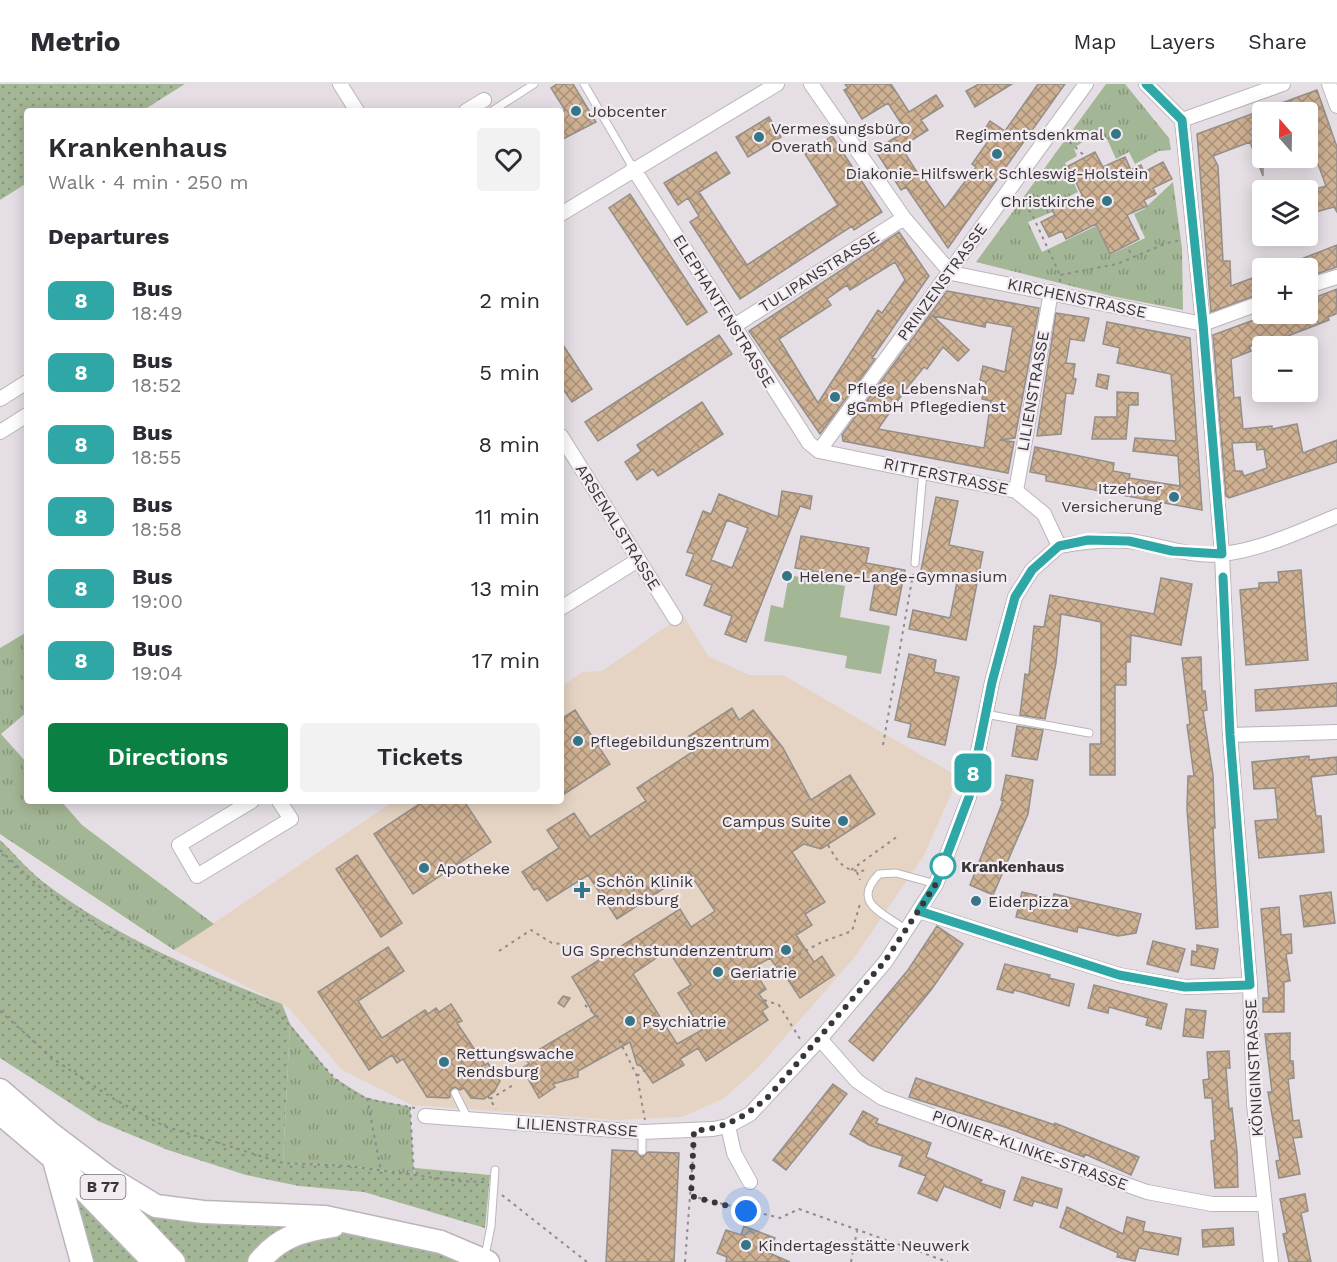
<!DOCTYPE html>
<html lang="en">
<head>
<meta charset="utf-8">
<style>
	body { margin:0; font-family:"Work Sans",sans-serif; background:#f2f2f3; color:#2b2b33; height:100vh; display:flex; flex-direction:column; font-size:22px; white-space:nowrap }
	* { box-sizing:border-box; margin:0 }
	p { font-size:20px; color:#7c7c81 }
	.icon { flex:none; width:33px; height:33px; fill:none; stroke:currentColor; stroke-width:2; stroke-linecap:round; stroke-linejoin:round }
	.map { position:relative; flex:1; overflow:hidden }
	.panel { position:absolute; left:24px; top:24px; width:540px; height:696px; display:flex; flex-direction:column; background:#fff; border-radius:6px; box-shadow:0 3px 15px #0003 }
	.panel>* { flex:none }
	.badge { padding:0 12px; border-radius:9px; font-size:21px; line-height:39px }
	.needle { width:39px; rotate:340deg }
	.buttons { position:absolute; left:1252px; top:18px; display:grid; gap:12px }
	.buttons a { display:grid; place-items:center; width:66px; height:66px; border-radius:6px; background:#fff; box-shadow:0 3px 15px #0003; font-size:30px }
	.you { position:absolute; width:30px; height:30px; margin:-15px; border:4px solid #fff; border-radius:50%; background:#1a73e8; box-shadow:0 0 0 9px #1a73e833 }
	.map>.badge { position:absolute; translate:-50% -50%; box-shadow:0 0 0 3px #fff }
	h2 { padding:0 24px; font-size:22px; line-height:54px }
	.round { display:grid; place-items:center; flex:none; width:63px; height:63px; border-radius:6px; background:#f2f2f3 }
	.overview { display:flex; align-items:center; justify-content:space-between; height:102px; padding:0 24px }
	h1 { font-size:28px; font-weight:600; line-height:45px }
	.button { display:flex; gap:12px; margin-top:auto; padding:12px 24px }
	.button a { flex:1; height:69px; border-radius:6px; background:#0b8043; color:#fff; font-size:24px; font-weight:600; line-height:69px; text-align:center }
	.button a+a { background:#f2f2f3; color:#2b2b33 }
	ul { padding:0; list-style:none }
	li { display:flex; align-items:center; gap:18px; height:72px; padding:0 24px }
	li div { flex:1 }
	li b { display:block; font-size:22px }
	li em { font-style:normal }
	li .badge { min-width:66px; font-weight:700; text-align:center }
	header { display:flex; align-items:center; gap:36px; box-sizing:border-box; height:84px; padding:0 30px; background:#fff; border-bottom:2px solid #e1e1e2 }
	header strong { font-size:28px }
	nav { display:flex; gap:33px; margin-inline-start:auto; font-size:21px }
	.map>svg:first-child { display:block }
</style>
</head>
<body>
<header>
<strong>Metrio</strong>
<nav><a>Map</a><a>Layers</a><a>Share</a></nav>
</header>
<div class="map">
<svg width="1337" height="1178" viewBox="0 0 1337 1178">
	<defs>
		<pattern id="grass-dots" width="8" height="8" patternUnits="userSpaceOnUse" patternTransform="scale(1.5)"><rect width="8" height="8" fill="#a3b695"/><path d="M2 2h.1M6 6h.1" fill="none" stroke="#86957b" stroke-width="1.8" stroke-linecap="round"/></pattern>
		<pattern id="park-tufts" width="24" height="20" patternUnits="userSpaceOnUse" patternTransform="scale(1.5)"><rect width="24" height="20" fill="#a3b695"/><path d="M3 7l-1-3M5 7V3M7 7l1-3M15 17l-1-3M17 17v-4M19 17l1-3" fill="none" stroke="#86957b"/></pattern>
		<pattern id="building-cross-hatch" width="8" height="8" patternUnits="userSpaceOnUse" patternTransform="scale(1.5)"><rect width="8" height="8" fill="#ceb092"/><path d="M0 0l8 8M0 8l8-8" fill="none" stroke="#a89078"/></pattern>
	</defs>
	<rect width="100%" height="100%" fill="#e5dfe5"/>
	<path fill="#e5d4c3" d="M683 531 708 572 749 591H783L954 690 952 708 923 773 854 874 757 985 723 1015 682 1033 615 1036 412 1021 342 986 289 924 174 866 394 717H561V603L582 588 602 587Z"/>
	<path fill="url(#grass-dots)" d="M0 0H185L142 27H27V99L0 116Z
		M0 756C14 769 27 785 42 797 115 853 198 887 282 920L290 940 283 1079 349 1082 414 1091 415 1084 490 1091 485 1144 364 1108 299 1102 246 1091 168 1066 98 1037 0 974Z
		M69 1104 139 1178H90Z
		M128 1112 304 1135 249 1178H182Z
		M333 1149C381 1151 423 1164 469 1178H266L282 1163Z"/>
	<path fill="url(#park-tufts)" d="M1106 0H1125L1169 54 1171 66 1159 67 1135 80 1129 68 1116 75 1107 55 1084 57 1074 64 1077 72 1065 79 1078 108 1049 122 1052 128 1028 138 1042 168 1096 142 1110 171 1145 154 1134 130 1144 125 1173 98 1182 164 1183 226 1111 212 976 178Z
		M27 548V628L1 650 27 679V717H61L82 741 214 840 174 866 0 750V564Z
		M290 940 333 993 367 1014 410 1023 414 1091 349 1082 283 1079Z"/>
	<path fill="#a3b695" d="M789 491 845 502 840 533 890 542 881 590 845 584 847 572 764 557 771 521 783 524Z"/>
	<path fill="url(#building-cross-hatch)" stroke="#948e89" stroke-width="1.5" fill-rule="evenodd" d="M557 0H573L596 38 561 56V29L565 26 551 4Z
		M845 0H891L909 28 936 11 943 22 921 36 928 46 901 63 922 96 924 94 945 124 976 83 972 80 991 53 983 48 990 37 1005 47 1038 0H1065L948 164 906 103 901 106 875 66 906 47 888 19 862 35 844 6 848 4Z
		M979 0H1012L975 23 966 7Z
		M1317 6 1337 63V128L1334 123 1308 130V107L1326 102 1314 69 1317 68 1308 42V28H1263V92L1250 58 1213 72 1218 82 1223 177H1230L1231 202 1263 190V209L1211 228 1197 50Z
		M769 33 781 53 748 73 736 53Z
		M832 52 882 128 854 146 852 142 740 215 690 138 699 132 688 114 678 121 664 99 716 68 730 89 699 108 747 181 838 121 805 70Z
		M1095 68 1103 83 1125 73 1131 86 1141 81 1144 88 1163 78 1172 95 1153 104 1156 110 1144 116 1147 122 1127 131 1139 155 1110 170 1096 140 1066 155 1062 147 1049 153 1041 138 1055 131 1052 126 1082 111 1068 82Z
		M630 110 707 228 687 241 609 124Z
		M899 148 929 192 872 274 875 275 820 350 749 247ZM895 178 905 196 882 229 878 226 818 319 779 255 831 221 827 215 847 201 850 206Z
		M1337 161V183L1308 193V184H1278Z
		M1337 205 1336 230 1328 233 1329 236 1280 255 1283 262H1249L1251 267 1231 275 1234 314 1240 313 1243 345 1272 342V345L1297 340 1303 369 1337 356V378L1229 414 1226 412 1213 251 1270 230H1308V216ZM1256 358 1257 366 1264 365 1267 384 1244 392 1242 387H1235L1232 359Z
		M947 207 1039 224 1015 354 1000 356 1014 358 1008 389 843 357 842 351ZM933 232 985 243 986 238 1013 243 1005 288 983 282 980 296 986 298 982 315 991 317 984 364 878 345 906 305 924 283 927 285 943 263 958 277 969 266Z
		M1056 229 1089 234 1084 257 1070 255 1066 279 1075 280 1073 294 1076 295 1073 310 1066 309 1061 350 1037 352Z
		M1107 238 1190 254 1202 426 1046 397V391L1030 388 1035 363 1114 379 1113 387 1130 390 1129 394 1180 402 1178 372 1133 367 1135 354 1176 357 1171 290 1117 279 1120 264 1103 260Z
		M719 251 732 270 598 357 585 338Z
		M561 258 592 305 572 318 561 302Z
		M1098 290 1109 292 1107 305 1096 302Z
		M1117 308 1138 309V321H1129L1126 355H1092L1095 333H1117Z
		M702 318 723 350 658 392 653 385 637 396 625 378 641 367 637 361Z
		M782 407 812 412 810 425 800 422 746 558 725 550 732 532 704 521 712 501 686 491 694 470 687 468 703 427 711 430 719 410 778 433ZM727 436 748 444 732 484 711 476Z
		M936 413 958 417 949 461 983 468 966 556 909 545 913 526 950 534 957 498 920 491Z
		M801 452 869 464 866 479 905 486 896 531 870 526 875 498 795 484Z
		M1301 486 1308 576 1246 581 1240 506 1259 504V499L1279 498 1278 488Z
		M1161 494 1192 500 1181 561 1131 551 1130 578H1126V601H1115V691H1090V660H1101V538L1061 530 1056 579 1045 635 1020 631 1025 590 1029 591 1034 542 1044 543 1050 511 1154 530Z
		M909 570 936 576 934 588 959 593 945 661 908 653 911 640 895 636Z
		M1201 573 1202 607H1205L1207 626 1203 627 1213 691 1215 744H1213L1218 843 1196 845 1187 725 1188 692H1194L1187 641 1190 640 1182 574Z
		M1337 599V622L1256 627 1255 606Z
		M732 624 739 636 753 626 783 664 811 716 850 691 875 730 821 765 804 760 792 768 825 818 805 830 812 841 796 851 814 878 822 872 834 891 800 914 779 882 777 884 770 874 752 884 766 905 759 910 768 923 762 927 768 936 706 977 698 964 680 975 684 981 653 999 641 982 637 981 630 958 578 987V993L553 1000 555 1003 539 1014 522 984 529 980 525 974 595 932 572 893 680 825 691 843 715 827 689 788 617 835 588 791 547 817 538 804 534 806 522 788 559 764 547 746 574 729 590 753 646 717 637 704 697 665 689 652ZM668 866 691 901 678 909 702 946 677 960 633 890Z
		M575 626 610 680 561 712V635Z
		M1017 642 1043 646 1037 676 1012 672Z
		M1309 672V676L1337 673V690L1311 693 1316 732H1321L1324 768 1259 774 1255 737 1278 735 1275 704 1254 705 1252 678Z
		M1006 691 1033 696 1028 730 993 811 970 801 1003 717 1001 716Z
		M424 717H464L491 758 413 810 374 750Z
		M357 771 402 839 381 853 336 785Z
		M1022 808 1053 815 1054 810 1141 830 1136 849 1118 852 1078 843 1077 848 1016 833Z
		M1331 808 1335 839 1304 843 1300 812Z
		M1279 823 1281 851 1291 850 1292 869 1286 870 1290 897 1284 898V928H1263V914H1269L1261 825Z
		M937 842 963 860 931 906 873 977 849 957 908 886Z
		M1153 857 1185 865 1178 888 1147 880Z
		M1197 861 1218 865 1214 885 1191 881 1192 867 1197 868Z
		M388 863 404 887 358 917 382 954 425 926 428 930 436 924 439 928 451 920 462 937 457 939 485 981 488 979 500 997 494 1008 484 1015 471 1014 464 1004 460 1006 455 1003 450 1006V1013L448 1014 427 1013 403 975 397 979 392 971 369 986 318 908Z
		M1005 880 1050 891 1049 894 1074 900 1069 922 1014 906 1013 909 997 905Z
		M1094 901 1167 920 1161 945 1146 941 1148 934 1109 923 1108 929 1088 924Z
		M563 912 570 914 564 923 558 919Z
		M1186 925 1206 927 1203 954 1183 952Z
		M1290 949V977H1293L1294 994 1288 995 1293 1037 1299 1036 1302 1053 1293 1054 1300 1090 1279 1094 1276 1077 1280 1076 1268 1008H1272L1265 950Z
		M1229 967 1230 984H1226L1229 1025 1232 1024 1237 1068 1238 1103 1215 1104 1211 1057 1215 1056 1212 1014H1205L1203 996 1209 995 1207 968Z
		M916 994 1055 1041V1039L1139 1073 1131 1091 1085 1070 1084 1073 1005 1043 909 1013Z
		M833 1000 847 1010 786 1086 773 1076Z
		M863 1027 878 1035 876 1039 931 1059 926 1073 982 1096 980 1099 1005 1107 1000 1124 944 1102 937 1117 918 1109 926 1092 899 1082 903 1072 869 1061 850 1050Z
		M612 1066 636 1067 641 1073 648 1068 679 1069 674 1178H606Z
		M1022 1093 1062 1105 1057 1124 1034 1117 1032 1122 1014 1116Z
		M1305 1110 1308 1127 1301 1129 1311 1178H1289L1283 1150 1287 1149 1280 1115Z
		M1067 1123 1123 1150 1127 1133 1145 1138 1143 1147 1181 1154 1178 1171 1139 1164 1135 1177 1117 1173 1118 1169 1060 1143Z
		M744 1142 775 1154 769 1169 790 1178H726L727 1173 717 1169 726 1146 741 1151Z
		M1233 1144 1234 1161 1203 1163 1202 1146Z"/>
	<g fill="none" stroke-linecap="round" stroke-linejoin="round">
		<defs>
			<path id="service" d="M584 0 633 84
				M492 27 534 0
				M915 479 923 387
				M985 630 1089 649
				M906 846C885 829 850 820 879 790L896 789 936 800
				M455 1009 468 1035
				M642 1048V1067
				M485 1172 491 1142 495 1086"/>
			<path id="minor" d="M340 0 357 27
				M811 0 904 134 951 189 1203 240 1263 218
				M1146 0 1182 36
				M1329 0 1337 22
				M466 27 484 16
				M1182 36 1203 240 1222 470 1230 651 1250 901 1254 1020 1271 1178
				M1182 36 1283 0
				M633 84 809 359 819 367 1016 407 1044 430 1059 462
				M561 130 777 0
				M1308 202 1337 193
				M734 242 904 134
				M0 315 27 298
				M0 348 27 331
				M561 352 675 534
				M819 367 1086 0
				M1016 407 1051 208
				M1059 462C1082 458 1104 455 1128 457 1159 460 1190 474 1223 470 1263 465 1301 447 1337 432
				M561 524 638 476
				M1230 651 1337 648
				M252 717 179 761 197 792 291 735 279 717
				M919 827 1119 891 1185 903 1250 901
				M820 955 857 997 882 1014 1147 1108 1212 1120H1264
				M425 1032 642 1048 713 1045 728 1042 750 1030 820 955 886 877 936 800 969 713 992 598 1015 513 1032 486 1059 462
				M728 1042 734 1069 750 1098"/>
			<path id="trunk" d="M0 1006 50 1049 108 1093 156 1122 203 1128 325 1133 441 1158 488 1178
				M0 1029 54 1075 154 1178
				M55 1080 82 1178
				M106 1106 174 1178
				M259 1178C280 1152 302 1147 333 1142"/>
		</defs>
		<use href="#service" stroke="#bbb5bb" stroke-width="9"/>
		<use href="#minor" stroke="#bbb5bb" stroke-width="16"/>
		<use href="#trunk" stroke="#bbb5bb" stroke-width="25"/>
		<path stroke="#8f8a8e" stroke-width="2" stroke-dasharray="3 4.5" stroke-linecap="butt" d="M1064 53 1086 73
			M1016 118 1031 128 1060 191
			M1129 166 1132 172
			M1060 198V191L1117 180 1167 159 1182 156
			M883 661 913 490
			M828 761C838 779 846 790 868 786
			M0 766 37 801 104 846 275 927C306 954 328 1002 369 1015 384 1019 400 1021 415 1024
			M851 786 898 752
			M857 788 860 796
			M499 867 531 846 552 859 563 860
			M792 874 822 858 852 847 860 820
			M764 916 779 921 800 955
			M585 921 600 935
			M0 927 55 976 112 1014 164 1042 283 1079 349 1082 458 1097 484 1098
			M619 956 637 992 645 1036
			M637 992 644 987
			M488 1012 496 1025
			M367 1014 381 1087
			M490 1015 515 1000
			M410 1023 414 1091
			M502 1111 587 1178
			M691 1112 780 1134 799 1125 948 1178
			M685 1178 694 1059
			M851 1178 857 1147"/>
		<use href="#service" stroke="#fff" stroke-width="7"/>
		<use href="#minor" stroke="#fff" stroke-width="14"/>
		<use href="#trunk" stroke="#fff" stroke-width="22"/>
	</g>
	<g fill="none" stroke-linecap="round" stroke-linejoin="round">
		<defs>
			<path id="line" d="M1146 0 1182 36 1203 240 1222 470 1172 467 1129 457 1088 456 1059 462 1032 486 1015 513 992 598 969 713 936 800 919 827 1119 891 1185 903 1250 901 1230 651 1223 493"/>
		</defs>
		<use href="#line" stroke="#fff" stroke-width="14"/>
		<use href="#line" stroke="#2fa7a7" stroke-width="9"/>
		<path stroke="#393638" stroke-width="6" stroke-dasharray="0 10.8" d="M746 1127 691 1112 694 1047C726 1044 745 1033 769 1012L885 877 936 800 945 778 943 782"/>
	</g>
	<g fill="#347588" stroke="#f2ecf2" stroke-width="2">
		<circle cx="576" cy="27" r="6"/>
		<circle cx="1116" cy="50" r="6"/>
		<circle cx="759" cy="53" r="6"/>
		<circle cx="997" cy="70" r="6"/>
		<circle cx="1107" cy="117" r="6"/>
		<circle cx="835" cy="313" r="6"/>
		<circle cx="1174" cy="413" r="6"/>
		<circle cx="787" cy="492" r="6"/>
		<circle cx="578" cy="657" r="6"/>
		<circle cx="843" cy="737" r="6"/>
		<circle cx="424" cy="784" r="6"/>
		<path d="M579 797h6v6h6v6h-6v6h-6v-6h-6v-6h6z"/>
		<circle cx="976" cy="817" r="6"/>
		<circle cx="786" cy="866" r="6"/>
		<circle cx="718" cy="888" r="6"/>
		<circle cx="630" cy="937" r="6"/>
		<circle cx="444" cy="978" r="6"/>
		<circle cx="746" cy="1161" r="6"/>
	</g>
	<circle fill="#fff" stroke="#2fa7a7" stroke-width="3" cx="943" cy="782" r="12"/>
	<g text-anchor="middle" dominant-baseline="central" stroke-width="4.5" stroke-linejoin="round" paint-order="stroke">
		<rect fill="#f2ecf2" stroke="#706d70" stroke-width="1.5" x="80.5" y="1091" width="45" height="24" rx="4.5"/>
		<g font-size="15" font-weight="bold" fill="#393638">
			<text x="103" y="1103">B 77</text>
		</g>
		<g font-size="16" fill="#393638" stroke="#f2ecf2" text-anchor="start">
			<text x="588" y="27">Jobcenter</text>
			<text x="771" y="44">Vermessungsbüro<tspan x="771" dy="18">Overath und Sand</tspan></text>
			<text x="1104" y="50" text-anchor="end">Regimentsdenkmal</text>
			<text x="997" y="89" text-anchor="middle">Diakonie-Hilfswerk Schleswig-Holstein</text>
			<text x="1095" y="117" text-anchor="end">Christkirche</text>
			<text x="847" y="304">Pflege LebensNah<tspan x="847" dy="18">gGmbH Pflegedienst</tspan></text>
			<text x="1162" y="404" text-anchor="end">Itzehoer<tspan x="1162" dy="18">Versicherung</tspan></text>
			<text x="799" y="492">Helene-Lange-Gymnasium</text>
			<text x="590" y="657">Pflegebildungszentrum</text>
			<text x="831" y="737" text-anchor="end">Campus Suite</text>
			<text x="436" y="784">Apotheke</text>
			<text x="596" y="797">Schön Klinik<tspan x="596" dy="18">Rendsburg</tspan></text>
			<text x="988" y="817">Eiderpizza</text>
			<text x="774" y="866" text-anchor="end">UG Sprechstundenzentrum</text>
			<text x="730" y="888">Geriatrie</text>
			<text x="642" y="937">Psychiatrie</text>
			<text x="456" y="969">Rettungswache<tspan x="456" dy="18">Rendsburg</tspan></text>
			<text x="758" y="1161">Kindertagesstätte Neuwerk</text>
		</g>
		<g font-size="16" fill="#393638" stroke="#f2ecf2">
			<text transform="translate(819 188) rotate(-32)">TULIPANSTRASSE</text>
			<text transform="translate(942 198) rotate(-54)">PRINZENSTRASSE</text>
			<text transform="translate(1077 214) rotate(12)">KIRCHENSTRASSE</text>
			<text transform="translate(724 227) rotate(58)">ELEPHANTENSTRASSE</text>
			<text transform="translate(1033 307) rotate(-80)">LILIENSTRASSE</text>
			<text transform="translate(946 392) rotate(12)">RITTERSTRASSE</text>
			<text transform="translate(618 443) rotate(58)">ARSENALSTRASSE</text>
			<text transform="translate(1254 984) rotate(-93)">KÖNIGINSTRASSE</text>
			<text transform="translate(577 1043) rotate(4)">LILIENSTRASSE</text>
			<text transform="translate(1030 1066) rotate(20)">PIONIER-KLINKE-STRASSE</text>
		</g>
		<g font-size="16" font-weight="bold" fill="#393638" stroke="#f2ecf2" text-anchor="start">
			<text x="961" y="782">Krankenhaus</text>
		</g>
	</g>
</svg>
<div class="buttons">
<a><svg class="needle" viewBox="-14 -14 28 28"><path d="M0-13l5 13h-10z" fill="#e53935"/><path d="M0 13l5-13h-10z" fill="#7c7c81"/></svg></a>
<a><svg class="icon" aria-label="layers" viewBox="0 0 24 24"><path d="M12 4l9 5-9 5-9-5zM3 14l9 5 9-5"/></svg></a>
<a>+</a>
<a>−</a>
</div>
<div class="you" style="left:746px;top:1127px"></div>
<b class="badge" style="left:973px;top:689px;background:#2fa7a7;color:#fff">8</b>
<section class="panel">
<div class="overview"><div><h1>Krankenhaus</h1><p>Walk · 4 min · 250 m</p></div><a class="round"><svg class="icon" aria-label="heart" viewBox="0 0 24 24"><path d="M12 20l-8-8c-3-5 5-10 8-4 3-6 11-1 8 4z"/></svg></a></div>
<h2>Departures</h2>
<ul>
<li><span class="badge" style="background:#2fa7a7;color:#fff">8</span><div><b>Bus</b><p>18:49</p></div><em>2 min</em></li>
<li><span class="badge" style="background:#2fa7a7;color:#fff">8</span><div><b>Bus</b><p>18:52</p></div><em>5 min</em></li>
<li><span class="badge" style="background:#2fa7a7;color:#fff">8</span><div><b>Bus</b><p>18:55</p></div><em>8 min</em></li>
<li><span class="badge" style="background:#2fa7a7;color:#fff">8</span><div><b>Bus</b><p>18:58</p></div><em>11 min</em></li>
<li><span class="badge" style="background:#2fa7a7;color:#fff">8</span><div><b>Bus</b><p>19:00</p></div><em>13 min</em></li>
<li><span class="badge" style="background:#2fa7a7;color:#fff">8</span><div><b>Bus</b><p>19:04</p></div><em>17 min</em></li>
</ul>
<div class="button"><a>Directions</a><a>Tickets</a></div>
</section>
</div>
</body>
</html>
